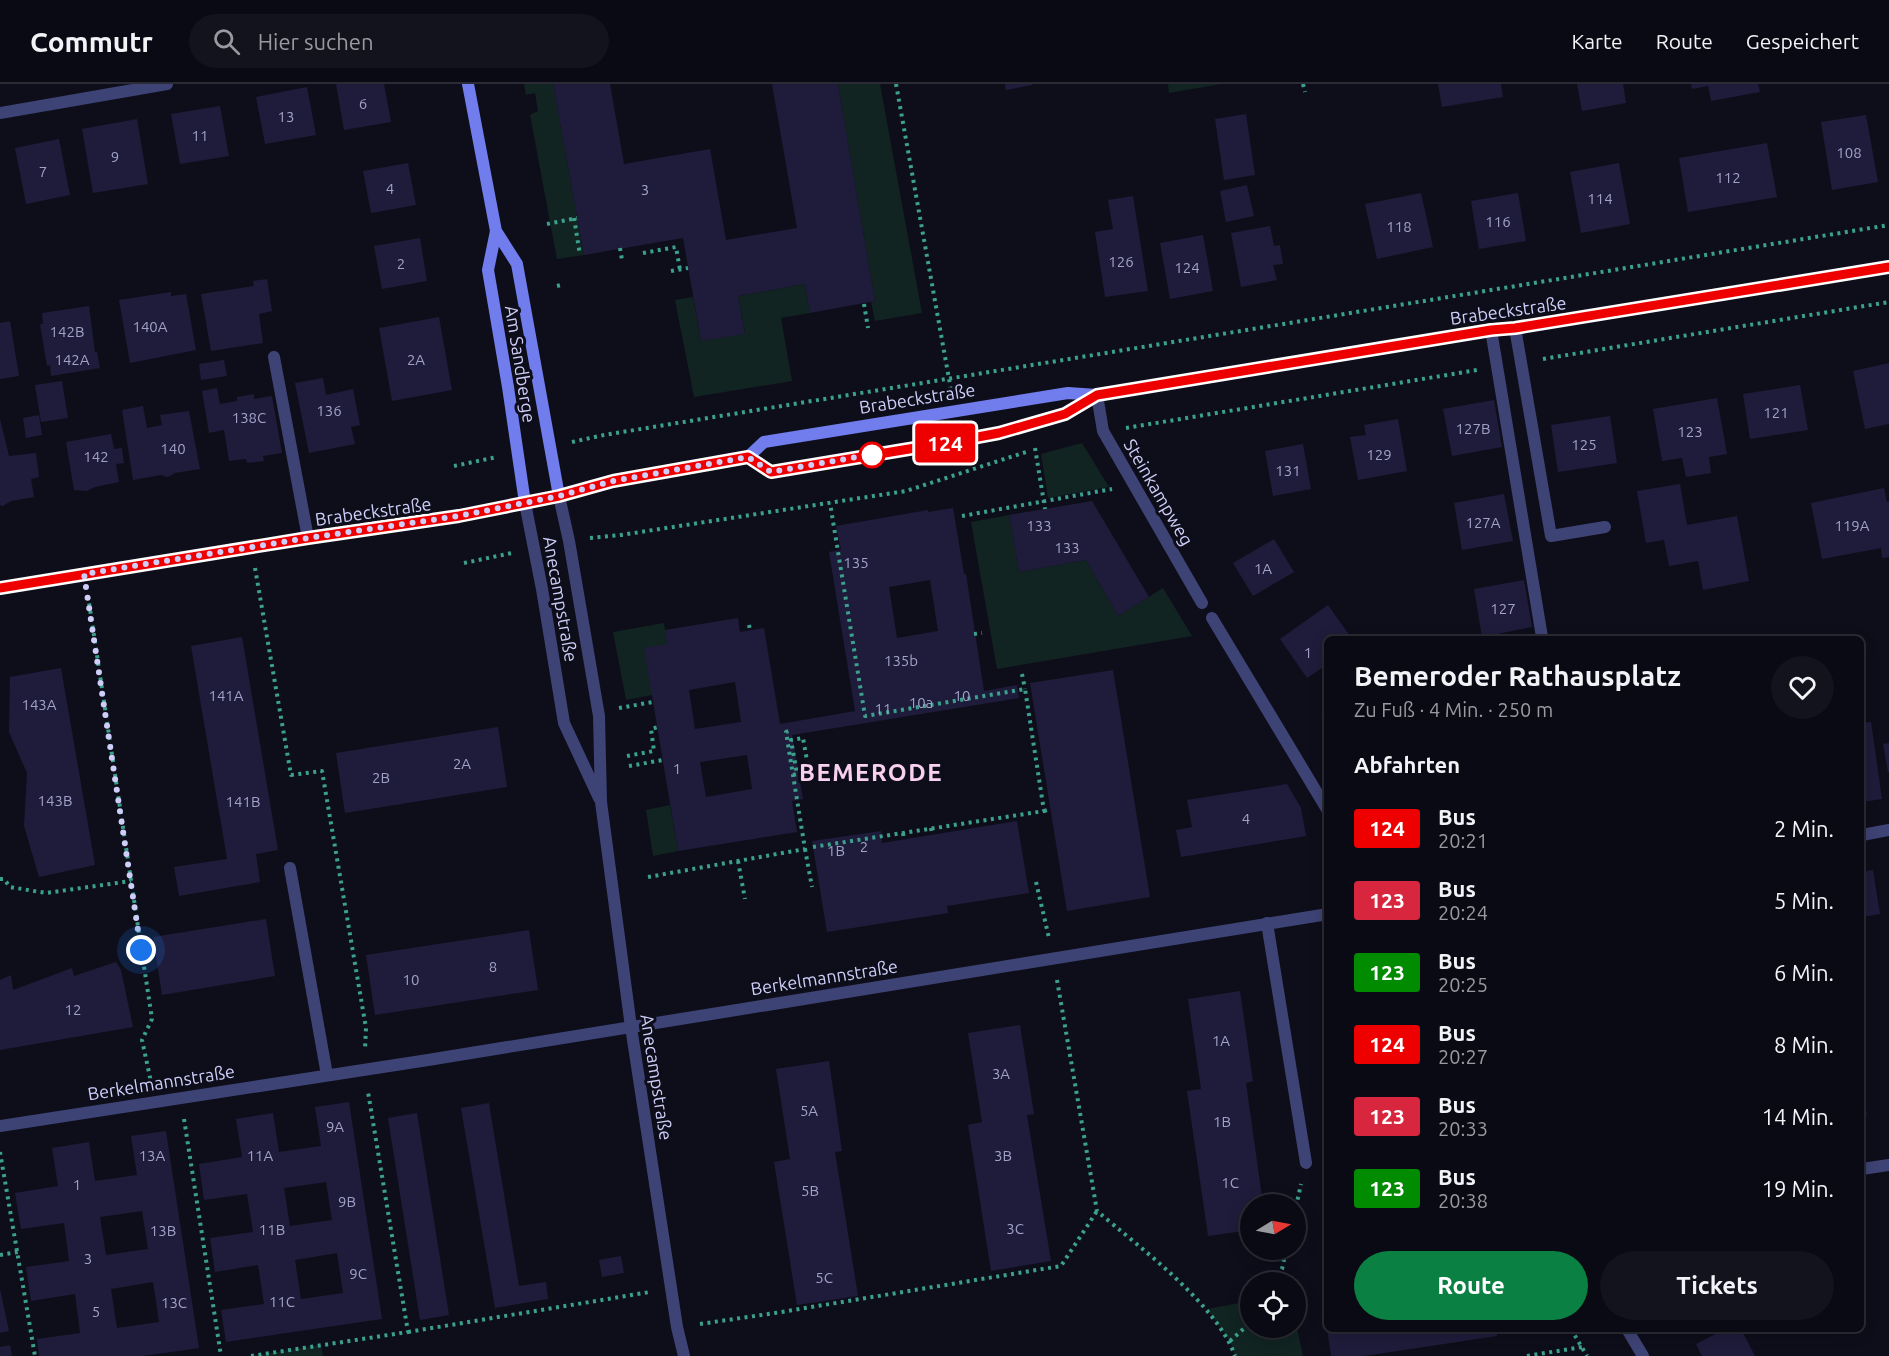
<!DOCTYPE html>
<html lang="de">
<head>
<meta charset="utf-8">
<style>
	body { margin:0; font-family:Ubuntu,sans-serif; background:#13131d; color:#f1f3f6; height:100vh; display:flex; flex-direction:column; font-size:22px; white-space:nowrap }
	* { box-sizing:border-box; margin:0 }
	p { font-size:20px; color:#999aa0 }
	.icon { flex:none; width:33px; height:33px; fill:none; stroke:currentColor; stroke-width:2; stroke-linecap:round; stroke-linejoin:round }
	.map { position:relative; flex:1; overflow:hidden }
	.details { position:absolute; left:1324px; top:552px; width:540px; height:696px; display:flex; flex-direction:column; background:#0a0a14; border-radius:9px; box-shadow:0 3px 15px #0003,0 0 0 2px #2a2b34 }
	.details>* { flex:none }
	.badge { padding:0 12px; border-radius:4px; font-size:21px; line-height:39px }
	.needle { width:39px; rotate:80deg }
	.fabs { position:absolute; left:1240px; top:1110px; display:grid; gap:12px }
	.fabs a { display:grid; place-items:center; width:66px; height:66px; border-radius:50%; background:#0a0a14; box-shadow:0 3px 15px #0003,0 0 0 2px #2a2b34; font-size:30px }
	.you { position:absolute; width:30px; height:30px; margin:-15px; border:4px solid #fff; border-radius:50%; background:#1a73e8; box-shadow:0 0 0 9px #1a73e833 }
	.map>.badge { position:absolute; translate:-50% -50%; box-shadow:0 0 0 3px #fff }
	h2 { padding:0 30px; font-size:22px; line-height:54px }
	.round { display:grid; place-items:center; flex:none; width:63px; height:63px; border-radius:32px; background:#13131d }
	.summary { display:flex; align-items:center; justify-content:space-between; height:102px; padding:0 30px }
	h1 { font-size:28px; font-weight:700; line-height:45px }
	.action { display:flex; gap:12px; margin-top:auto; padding:12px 30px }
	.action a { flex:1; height:69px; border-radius:36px; background:#0b8043; color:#fff; font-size:24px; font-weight:700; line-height:69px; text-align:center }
	.action a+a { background:#13131d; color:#f1f3f6 }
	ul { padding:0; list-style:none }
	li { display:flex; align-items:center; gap:18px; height:72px; padding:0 30px }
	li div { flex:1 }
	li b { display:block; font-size:22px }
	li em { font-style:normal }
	li .badge { min-width:66px; font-weight:700; text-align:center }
	header { display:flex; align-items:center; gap:36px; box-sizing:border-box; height:84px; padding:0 30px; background:#0a0a14; border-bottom:2px solid #2a2b34 }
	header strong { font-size:28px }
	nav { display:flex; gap:33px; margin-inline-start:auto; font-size:21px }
	.search { width:420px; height:54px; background:#13131d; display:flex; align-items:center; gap:15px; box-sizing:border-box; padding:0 21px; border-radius:33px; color:#999aa0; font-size:22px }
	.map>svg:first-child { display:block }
</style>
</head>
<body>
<header>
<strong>Commutr</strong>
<div class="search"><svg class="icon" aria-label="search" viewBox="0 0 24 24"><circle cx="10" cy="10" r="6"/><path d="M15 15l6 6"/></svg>Hier suchen</div>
<nav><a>Karte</a><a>Route</a><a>Gespeichert</a></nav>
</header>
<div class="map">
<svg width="1889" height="1272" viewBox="0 0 1889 1272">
	<rect width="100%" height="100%" fill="#0e0e1b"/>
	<path fill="#112421" d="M524 0H553L584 171 557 175 530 31 538 27 535 9 526 11Z
		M838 0H880L922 229 875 237 871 218 875 217Z
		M1168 0H1221L1169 9Z
		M805 200 810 229 781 234 792 297 694 313 675 216 693 213 701 257 745 249 738 212Z
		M1082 359 1109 403 1048 414 1041 370Z
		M1009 431 1019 488 1086 476 1118 532 1163 504 1192 552 997 585 971 438Z
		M664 539 667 560 652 611 626 616 613 548Z
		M670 721 678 767 653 772 646 726Z
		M1251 1217V1244H1296V1239L1303 1272H1235L1230 1257 1207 1225Z
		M321 1261 323 1272H251Z"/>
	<path fill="#1e1c3a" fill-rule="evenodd" d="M336 0H384L391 38 344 46Z
		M553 0H610L624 80 710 65 726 156 797 144 772 0H838L875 217 810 229 805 200 738 212 745 250 701 257 683 154 584 171Z
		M1005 0H1032V1L1006 6Z
		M1438 0H1501L1503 13 1442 23Z
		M1577 0H1623L1626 19 1582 27Z
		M1691 0H1758L1760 8 1711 17 1708 2 1692 5Z
		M307 3 316 51 265 60 256 13Z
		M220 22 229 72 180 80 171 30Z
		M1246 30 1255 91 1224 96 1215 35Z
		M1866 31 1878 98 1832 106 1821 38Z
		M137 35 148 100 93 109 82 45Z
		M59 55 70 111 26 120 15 64Z
		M1767 59 1777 113 1688 128 1679 74Z
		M408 79 416 121 371 129 363 87Z
		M1619 79 1630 140 1581 149 1570 88Z
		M1247 101 1254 132 1226 138 1220 107Z
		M1421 109 1433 163 1377 175 1365 120Z
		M1518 109 1526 157 1479 165 1471 117Z
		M1133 112 1148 207 1105 213 1095 148 1113 145 1108 116Z
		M1270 142 1274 162 1280 161 1283 180 1273 181 1277 196 1241 203 1231 149Z
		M1203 151 1213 207 1170 215 1160 159Z
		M420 154 427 197 382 205 374 162Z
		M267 195 272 227 259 230 263 259 211 267 201 210 254 202 253 197Z
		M171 208V212L186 210 196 266 130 279 119 216Z
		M89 222 95 268H97L100 284 51 292 50 281 47 282 40 240H43L42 229Z
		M439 233 452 306 392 317 379 244Z
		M10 237 19 292 0 295V239Z
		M224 276 227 292 201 296 199 280Z
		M1889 279V340L1865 345 1853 287Z
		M323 294 326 311 353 305 360 341 351 343 355 360 309 369 295 299Z
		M62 297 68 334 41 338 35 301Z
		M1800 301 1808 346 1750 355 1743 310Z
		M217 304 220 320 237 317V313L254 310V315L272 312 282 369 263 372 264 377 247 379 246 375 229 377 224 346 209 349 202 307Z
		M1717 314 1727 370 1709 373 1711 389 1686 393 1682 374 1662 377 1653 325Z
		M1494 316 1502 363 1452 372 1443 325Z
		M143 322 147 344 162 341 160 331 189 327 200 385 175 389 168 393 161 391 133 396 122 326Z
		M39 331 42 351 26 354 23 334Z
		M1610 332 1617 379 1558 388 1551 341Z
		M0 335 9 372 36 369 39 393 31 395 34 413 11 417 3 422 0 421Z
		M1398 335 1407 387 1358 396 1350 353 1366 351 1364 341Z
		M111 350 114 365 122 364 124 379 116 380 119 398 95 403 87 407 74 406 66 358Z
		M1303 360 1311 405 1273 412 1265 367Z
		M1680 400 1687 441 1737 432 1749 497 1703 506 1698 477 1669 482 1664 456 1646 459 1637 407Z
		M1884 404 1887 418H1889V473L1882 474 1881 464 1822 475 1811 419Z
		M1504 410 1513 457 1462 466 1454 419Z
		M1092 417 1149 513 1118 532 1086 476 1019 488 1009 431Z
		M953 424 964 490H966L984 607 1017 601 1019 614 792 651 803 715 792 717 797 748 678 767 644 564 667 560 665 546 738 534 740 548 764 544 780 640 855 627 829 468 841 466 836 442 928 426V428ZM930 496 938 547 897 554 889 503ZM735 598 741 638 695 645 689 606ZM747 671 752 705 706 713 700 678Z
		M1274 455 1294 488 1253 512 1233 479Z
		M1524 496 1532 543 1482 553 1474 505Z
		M1328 521 1352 555H1328V580L1307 594 1280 555Z
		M242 553 278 766 256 770 260 798 179 812 174 783 227 775 191 562Z
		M61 584 95 781 39 793 24 742 27 689 9 648 10 593Z
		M1113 586 1150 813 1067 827 1030 599Z
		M1328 627V641L1321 631Z
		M1871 638 1882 715 1862 718V639Z
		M498 643 507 703 345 729 336 669Z
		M1889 659V688H1888L1883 660Z
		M1287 700 1301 724 1306 752 1181 773 1176 746 1192 743 1187 716Z
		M1017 737 1029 809 947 822 948 829 827 848 812 757 881 747 882 759Z
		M1873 786 1880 830 1862 833V788Z
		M266 835 275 892 162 911 153 853Z
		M529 846 538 906 375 931 366 871Z
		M116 878 121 886 133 943 0 966V896L11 891 13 906 72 884 74 892Z
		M1240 907 1253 997 1246 999 1263 1120H1251V1146L1208 1152 1187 1007 1201 1005 1188 915Z
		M1020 941 1034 1030 1027 1031 1051 1177 991 1187 968 1041 982 1038 968 949Z
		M829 977 842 1067 835 1068 858 1212 797 1221 774 1078 790 1075 776 985Z
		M1862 1006 1867 1030 1862 1031Z
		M349 1018 382 1235 226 1258 221 1226 264 1220 258 1181 215 1188 210 1154 253 1148 247 1110 204 1116 199 1080 242 1073 236 1035 273 1029 279 1068 321 1062 315 1023ZM326 1098 332 1136 290 1142 284 1104ZM337 1169 343 1209 301 1215 295 1176Z
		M489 1019 519 1202 546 1198 548 1215 495 1224 461 1024Z
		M417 1029 449 1231 420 1236 388 1034Z
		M166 1047 199 1264 143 1272H39L37 1255 80 1249 75 1210 31 1217 26 1183 69 1177 64 1139 21 1145 15 1109 58 1102 52 1064 89 1058 95 1097 137 1091 131 1052ZM142 1127 148 1165 106 1171 100 1133ZM153 1198 159 1238 117 1244 111 1205Z
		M621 1172 624 1189 602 1193 599 1176Z
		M0 1205 9 1247 0 1249Z
		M1323 1217H1328V1239H1326Z
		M1327 1245H1496L1497 1252 1364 1272H1331Z
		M1725 1245H1741L1755 1272H1702L1696 1260Z
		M10 1261 12 1272H0V1263Z"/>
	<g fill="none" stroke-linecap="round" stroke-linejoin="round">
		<path stroke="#3ba08d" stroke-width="4" stroke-dasharray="3 4.5" stroke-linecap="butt" d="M896 0 951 306
			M1303 0 1305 8
			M574 134 580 171
			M547 140 577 134
			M620 164 622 176
			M643 169 676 163 680 186
			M671 187 688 184
			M557 202 561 201
			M864 220 868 244
			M1543 275 1889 218
			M1126 344 1477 286
			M572 358 604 351 1889 141
			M1035 364 1045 425
			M454 382 497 373
			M962 432 1112 405
			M590 454 621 451 906 407 1026 368
			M464 479 512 469
			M255 484 291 691 322 687 366 944 365 965
			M88 512 152 935 142 956 151 998
			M749 541 750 546
			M974 550 982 549
			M1022 590 1025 605
			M619 624 653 618
			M627 672 654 667 651 645 658 643
			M629 682 663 676
			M793 691 797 690 791 656 803 654 809 688
			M1044 727 1050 725
			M931 744 932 751
			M903 749 904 755
			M813 763 1044 727 1025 605 865 632 830 419
			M805 765 812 803
			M738 777 745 815
			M648 793 805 765 786 648 789 647
			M0 795H4L10 803 46 809 131 797
			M1036 798 1049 854
			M1057 896 1097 1127C1139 1163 1217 1220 1235 1272
			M184 1035 221 1272
			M0 1068 35 1272
			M1296 1123 1301 1100
			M0 1171 18 1168
			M1274 1198 1282 1185 1286 1166
			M700 1240 775 1229 1061 1182 1097 1127
			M1571 1245 1587 1272
			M408 1248 650 1208
			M1230 1257 1251 1238
			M251 1272 408 1248 368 1008
			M1527 1272 1582 1263"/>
		<path stroke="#3e4375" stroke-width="12" d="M1515 244 1551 452 1605 443
			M1491 246 1542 553
			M274 273 308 454
			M290 784 327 991
			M1267 839 1306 1079"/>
		<path stroke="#3e4375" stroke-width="12" d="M0 29 167 0
			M1097 311 1103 347 1202 519
			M559 412 569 457 599 632 601 718 631 943 677 1243 684 1272
			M525 419 542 505 564 639 599 714
			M1212 534 1328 727
			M1862 751 1889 746
			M0 1042 428 976 1328 830
			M1862 1085 1889 1081
			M1627 1245 1643 1272"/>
		<path stroke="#717ded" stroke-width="12" d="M468 0 496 147 488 186 508 303 525 419
			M496 147 517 180 559 412
			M748 373 771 388 951 358 999 349 1065 330 1097 311
			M0 504 308 454 459 432 559 412 613 397 748 373 764 358 1068 309 1097 311 1491 246 1515 244 1889 183"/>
	</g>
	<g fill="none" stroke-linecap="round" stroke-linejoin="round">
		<defs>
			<path id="line" d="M0 504 308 454 459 432 559 412 613 397 748 373 771 388 951 358 999 349 1065 330 1097 311 1491 246 1515 244 1889 183"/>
		</defs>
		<use href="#line" stroke="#fff" stroke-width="14"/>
		<use href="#line" stroke="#e00" stroke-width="9"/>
		<path stroke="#cecef9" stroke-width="6" stroke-dasharray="0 10.8" d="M141 866 84 490 308 454 459 432 559 412 613 397 748 373 771 388 874 370 872 371"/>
	</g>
	<circle fill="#fff" stroke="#e00" stroke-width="3" cx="872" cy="371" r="12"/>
	<g text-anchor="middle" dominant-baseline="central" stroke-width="6" stroke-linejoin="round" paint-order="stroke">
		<g font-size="15" fill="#a2a2c9">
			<text x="363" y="19">6</text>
			<text x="286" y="32">13</text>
			<text x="200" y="51">11</text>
			<text x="1849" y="68">108</text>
			<text x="115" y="72">9</text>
			<text x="43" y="87">7</text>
			<text x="1728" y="93">112</text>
			<text x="390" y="104">4</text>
			<text x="645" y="105">3</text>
			<text x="1600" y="114">114</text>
			<text x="1498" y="137">116</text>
			<text x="1399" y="142">118</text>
			<text x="1121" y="177">126</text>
			<text x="401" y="179">2</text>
			<text x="1187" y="183">124</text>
			<text x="150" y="242">140A</text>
			<text x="67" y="247">142B</text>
			<text x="72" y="275">142A</text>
			<text x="416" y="275">2A</text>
			<text x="329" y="326">136</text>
			<text x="1776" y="328">121</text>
			<text x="249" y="333">138C</text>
			<text x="1473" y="344">127B</text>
			<text x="1690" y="347">123</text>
			<text x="1584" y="360">125</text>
			<text x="173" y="364">140</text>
			<text x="1379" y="370">129</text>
			<text x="96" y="372">142</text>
			<text x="1288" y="386">131</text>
			<text x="1483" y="438">127A</text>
			<text x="1039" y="441">133</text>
			<text x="1852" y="441">119A</text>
			<text x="1067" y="463">133</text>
			<text x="856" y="478">135</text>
			<text x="1263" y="484">1A</text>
			<text x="1503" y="524">127</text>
			<text x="1308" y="568">1</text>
			<text x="901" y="576">135b</text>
			<text x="226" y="611">141A</text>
			<text x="962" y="611">10</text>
			<text x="921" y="618">10a</text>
			<text x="39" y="620">143A</text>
			<text x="883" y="624">11</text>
			<text x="462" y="679">2A</text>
			<text x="677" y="684">1</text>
			<text x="381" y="693">2B</text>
			<text x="55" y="716">143B</text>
			<text x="243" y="717">141B</text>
			<text x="1246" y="734">4</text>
			<text x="864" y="762">2</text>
			<text x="836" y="766">1B</text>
			<text x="493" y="882">8</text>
			<text x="411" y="895">10</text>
			<text x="73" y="925">12</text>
			<text x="1221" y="956">1A</text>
			<text x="1001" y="989">3A</text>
			<text x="809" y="1026">5A</text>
			<text x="1222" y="1037">1B</text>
			<text x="335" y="1042">9A</text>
			<text x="152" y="1071">13A</text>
			<text x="260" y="1071">11A</text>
			<text x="1003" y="1071">3B</text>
			<text x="1230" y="1098">1C</text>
			<text x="77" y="1100">1</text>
			<text x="810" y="1106">5B</text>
			<text x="347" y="1117">9B</text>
			<text x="1015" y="1144">3C</text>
			<text x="272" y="1145">11B</text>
			<text x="163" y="1146">13B</text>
			<text x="88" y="1174">3</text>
			<text x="358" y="1189">9C</text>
			<text x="824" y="1193">5C</text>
			<text x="282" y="1217">11C</text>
			<text x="174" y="1218">13C</text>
			<text x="96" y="1227">5</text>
		</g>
		<g font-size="18" fill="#cecef9" stroke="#0e0e1b">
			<text transform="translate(1508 226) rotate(-8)">Brabeckstraße</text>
			<text transform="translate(521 280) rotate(81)">Am Sandberge</text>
			<text transform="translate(917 314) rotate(-9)">Brabeckstraße</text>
			<text transform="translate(1159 408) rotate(60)">Steinkampweg</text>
			<text transform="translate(373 427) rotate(-8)">Brabeckstraße</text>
			<text transform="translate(561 515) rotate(80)">Anecampstraße</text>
			<text transform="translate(824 893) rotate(-9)">Berkelmannstraße</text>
			<text transform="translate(657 993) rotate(81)">Anecampstraße</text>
			<text transform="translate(161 998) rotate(-9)">Berkelmannstraße</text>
		</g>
		<g font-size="24" font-weight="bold" letter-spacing="1.5" fill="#f9d0ef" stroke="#0e0e1b">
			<text x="871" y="688">BEMERODE</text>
		</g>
	</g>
</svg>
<div class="fabs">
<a><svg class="needle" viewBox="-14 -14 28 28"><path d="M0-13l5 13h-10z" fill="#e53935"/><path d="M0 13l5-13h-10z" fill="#999aa0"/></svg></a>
<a><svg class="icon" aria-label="locate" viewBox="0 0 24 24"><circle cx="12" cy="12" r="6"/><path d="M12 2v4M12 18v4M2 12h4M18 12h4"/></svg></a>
</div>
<div class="you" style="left:141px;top:866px"></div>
<b class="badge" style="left:945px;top:359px;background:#e00;color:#fff">124</b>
<section class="details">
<div class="summary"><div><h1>Bemeroder Rathausplatz</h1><p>Zu Fuß · 4 Min. · 250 m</p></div><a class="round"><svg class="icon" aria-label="heart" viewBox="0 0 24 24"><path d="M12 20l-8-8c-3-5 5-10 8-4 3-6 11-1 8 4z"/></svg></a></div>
<h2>Abfahrten</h2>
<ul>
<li><span class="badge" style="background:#e00;color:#fff">124</span><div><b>Bus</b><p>20:21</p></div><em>2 Min.</em></li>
<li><span class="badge" style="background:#d7263d;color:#fff">123</span><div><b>Bus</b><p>20:24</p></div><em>5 Min.</em></li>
<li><span class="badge" style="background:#008b00;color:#fff">123</span><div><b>Bus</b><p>20:25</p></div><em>6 Min.</em></li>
<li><span class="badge" style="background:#e00;color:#fff">124</span><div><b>Bus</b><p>20:27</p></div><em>8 Min.</em></li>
<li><span class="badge" style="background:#d7263d;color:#fff">123</span><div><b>Bus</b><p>20:33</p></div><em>14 Min.</em></li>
<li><span class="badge" style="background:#008b00;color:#fff">123</span><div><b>Bus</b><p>20:38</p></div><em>19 Min.</em></li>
</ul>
<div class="action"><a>Route</a><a>Tickets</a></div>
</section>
</div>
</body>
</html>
